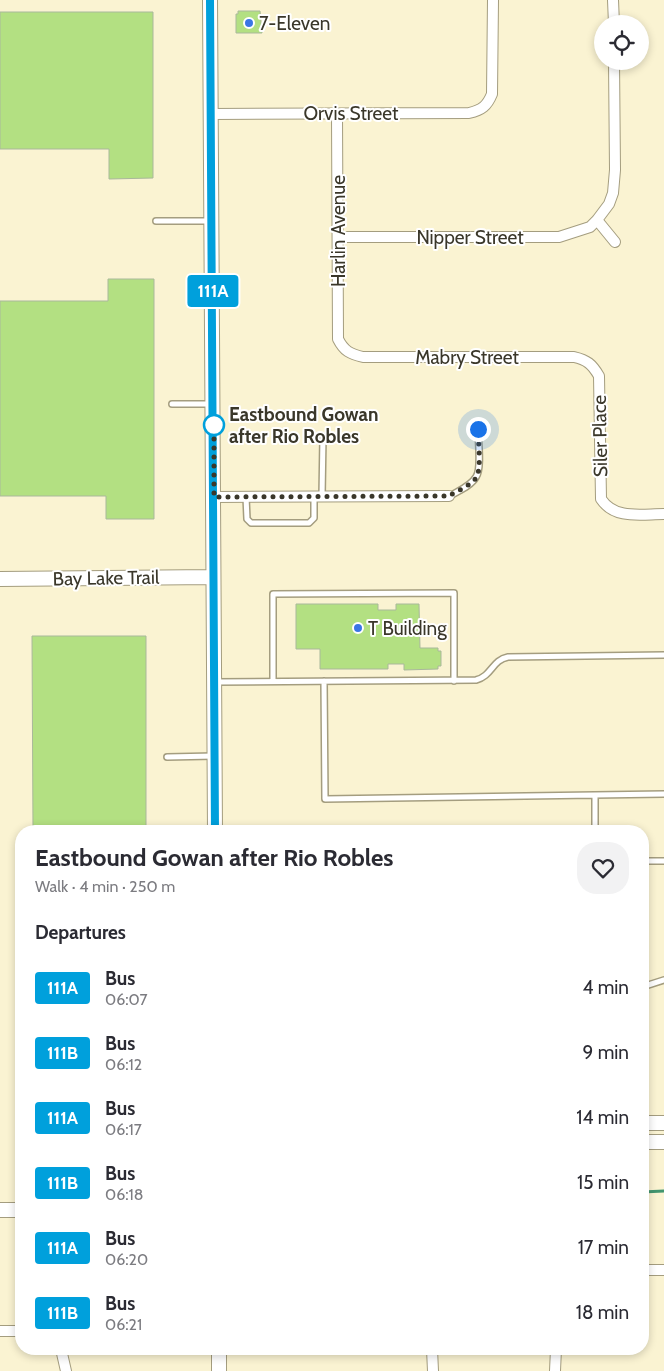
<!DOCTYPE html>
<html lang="en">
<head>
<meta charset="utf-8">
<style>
	body { margin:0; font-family:Cabin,sans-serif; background:#f2f2f3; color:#2b2b33; height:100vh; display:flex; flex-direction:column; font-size:19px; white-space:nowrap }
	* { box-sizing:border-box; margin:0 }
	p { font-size:16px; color:#7c7c81 }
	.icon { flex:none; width:28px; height:28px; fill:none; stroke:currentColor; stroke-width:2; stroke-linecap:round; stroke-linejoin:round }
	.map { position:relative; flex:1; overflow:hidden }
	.sheet { position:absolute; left:15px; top:825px; width:634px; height:530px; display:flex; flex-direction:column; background:#fff; border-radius:20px; box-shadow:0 2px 8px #0003 }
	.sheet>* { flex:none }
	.badge { padding:0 10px; border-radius:4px; font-size:18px; line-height:32px }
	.controls { position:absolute; left:594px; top:15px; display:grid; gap:10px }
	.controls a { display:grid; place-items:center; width:55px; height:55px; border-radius:50%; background:#fff; box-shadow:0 2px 8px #0003; font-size:25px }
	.you { position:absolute; width:25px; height:25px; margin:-12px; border:4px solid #fff; border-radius:50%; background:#1a73e8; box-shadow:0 0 0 8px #1a73e833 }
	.map>.badge { position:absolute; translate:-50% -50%; box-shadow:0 0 0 2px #fff }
	h2 { padding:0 20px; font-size:19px; line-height:45px }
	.round { display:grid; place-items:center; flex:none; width:52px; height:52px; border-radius:20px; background:#f2f2f3 }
	.overview { display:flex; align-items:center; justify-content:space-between; height:85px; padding:0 20px }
	h1 { font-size:24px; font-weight:800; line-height:38px }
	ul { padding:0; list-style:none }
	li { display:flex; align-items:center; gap:15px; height:65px; padding:0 20px }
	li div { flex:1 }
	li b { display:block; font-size:19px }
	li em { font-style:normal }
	li .badge { min-width:55px; font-weight:700; text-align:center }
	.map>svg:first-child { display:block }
</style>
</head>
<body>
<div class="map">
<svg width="664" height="1371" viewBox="0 0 664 1371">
	<rect width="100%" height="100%" fill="#faf3d2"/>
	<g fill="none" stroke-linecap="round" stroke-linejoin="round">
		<path stroke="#42956f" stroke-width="3" d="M642 1192 664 1191"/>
	</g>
	<path fill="#b3e082" stroke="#a9b89b" d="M238 11H260L262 33H236V14H238Z
		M0 12H153V178L109 179V149H0Z
		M108 279H154V519H106V496H0V301H108Z
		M296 604H378V610H396V604H419L420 648H438V651H441V666H438V669L404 670V664H388V669H320V649H296Z
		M32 636H146V831H33Z"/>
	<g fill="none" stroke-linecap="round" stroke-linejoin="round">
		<defs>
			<path id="lane" d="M156 221H211
				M172 404H211
				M322 496 323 437
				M450 496C458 491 471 486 476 477 482 469 478 440 478 429
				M246 497 247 519 251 523H309L314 518V497
				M273 681V594L454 593V681
				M324 681 325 799 664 794
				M216 682 476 680C492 676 492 660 508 657L664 655
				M167 757 214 756
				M595 795V831
				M642 861H664
				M642 987 664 980"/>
			<path id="street" d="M613 0 614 24
				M212 114 469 113C482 110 487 106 492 94L493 0
				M337 114 338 339C344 351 350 354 363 357H574C587 360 592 364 599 376L601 499C615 520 641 514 664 514
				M597 220 615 242
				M338 237H559L590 227 597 220 609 204 613 193 615 170 614 61
				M214 497 449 496
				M642 1270H664
				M0 1331H21
				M61 1349 66 1371
				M432 1349 433 1371
				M555 1371 556 1349"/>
			<path id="secondary" d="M210 0 215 831
				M0 579 213 577
				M642 1123H664
				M642 1142H664
				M0 1210H21
				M219 1349V1371"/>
		</defs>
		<use href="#lane" stroke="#a49d7f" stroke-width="8"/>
		<use href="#street" stroke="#a49d7f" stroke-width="12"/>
		<use href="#secondary" stroke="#a49d7f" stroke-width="16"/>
		<use href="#lane" stroke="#fff" stroke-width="5"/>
		<use href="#street" stroke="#fff" stroke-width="10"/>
		<use href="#secondary" stroke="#fff" stroke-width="14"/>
	</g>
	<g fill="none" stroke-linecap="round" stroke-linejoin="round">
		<defs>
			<path id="line" d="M210 0 215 831"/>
		</defs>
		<use href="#line" stroke="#fff" stroke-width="11"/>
		<use href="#line" stroke="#00a0dc" stroke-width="8"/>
		<path stroke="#3a372a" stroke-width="5" stroke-dasharray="0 9" d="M214 425V423V497L449 496C457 491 470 486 476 478 482 469 478 441 478 429"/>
	</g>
	<g fill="#3a76e5" stroke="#fff" stroke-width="2">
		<circle cx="249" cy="23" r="5"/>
		<circle cx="358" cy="628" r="5"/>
	</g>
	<circle fill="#fff" stroke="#00a0dc" stroke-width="2.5" cx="214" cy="425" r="10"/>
	<g text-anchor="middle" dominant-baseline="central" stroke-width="4" stroke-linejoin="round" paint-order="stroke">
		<g font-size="19" fill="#3a372a" stroke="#fff" text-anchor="start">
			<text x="259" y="23">7-Eleven</text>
			<text x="368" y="628">T Building</text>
		</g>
		<g font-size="19" fill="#3a372a" stroke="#fff">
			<text x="351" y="113">Orvis Street</text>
			<text transform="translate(338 231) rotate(-90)">Harlin Avenue</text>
			<text x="470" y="237">Nipper Street</text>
			<text x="467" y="357">Mabry Street</text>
			<text transform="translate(600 436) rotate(-91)">Siler Place</text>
			<text transform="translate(106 578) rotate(-1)">Bay Lake Trail</text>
		</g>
		<g font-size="19" font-weight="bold" fill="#3a372a" stroke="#fff" text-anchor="start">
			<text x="229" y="414">Eastbound Gowan<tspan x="229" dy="22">after Rio Robles</tspan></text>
		</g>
	</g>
</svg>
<div class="controls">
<a><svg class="icon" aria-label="locate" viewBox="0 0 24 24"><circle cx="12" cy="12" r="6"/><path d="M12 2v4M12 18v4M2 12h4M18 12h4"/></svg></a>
</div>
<div class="you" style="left:478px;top:429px"></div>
<b class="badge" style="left:213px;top:291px;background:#00a0dc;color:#fff">111A</b>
<section class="sheet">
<div class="overview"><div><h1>Eastbound Gowan after Rio Robles</h1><p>Walk · 4 min · 250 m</p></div><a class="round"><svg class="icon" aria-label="heart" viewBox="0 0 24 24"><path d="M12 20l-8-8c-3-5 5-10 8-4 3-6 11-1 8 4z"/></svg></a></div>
<h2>Departures</h2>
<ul>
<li><span class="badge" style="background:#00a0dc;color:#fff">111A</span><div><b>Bus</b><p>06:07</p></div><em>4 min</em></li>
<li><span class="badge" style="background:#00a0dc;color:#fff">111B</span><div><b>Bus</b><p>06:12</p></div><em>9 min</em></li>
<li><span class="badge" style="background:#00a0dc;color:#fff">111A</span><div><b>Bus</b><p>06:17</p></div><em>14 min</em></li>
<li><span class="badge" style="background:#00a0dc;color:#fff">111B</span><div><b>Bus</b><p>06:18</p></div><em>15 min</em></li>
<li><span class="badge" style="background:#00a0dc;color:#fff">111A</span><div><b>Bus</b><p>06:20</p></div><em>17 min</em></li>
<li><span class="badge" style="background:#00a0dc;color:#fff">111B</span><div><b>Bus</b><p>06:21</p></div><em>18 min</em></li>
</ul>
</section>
</div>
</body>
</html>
